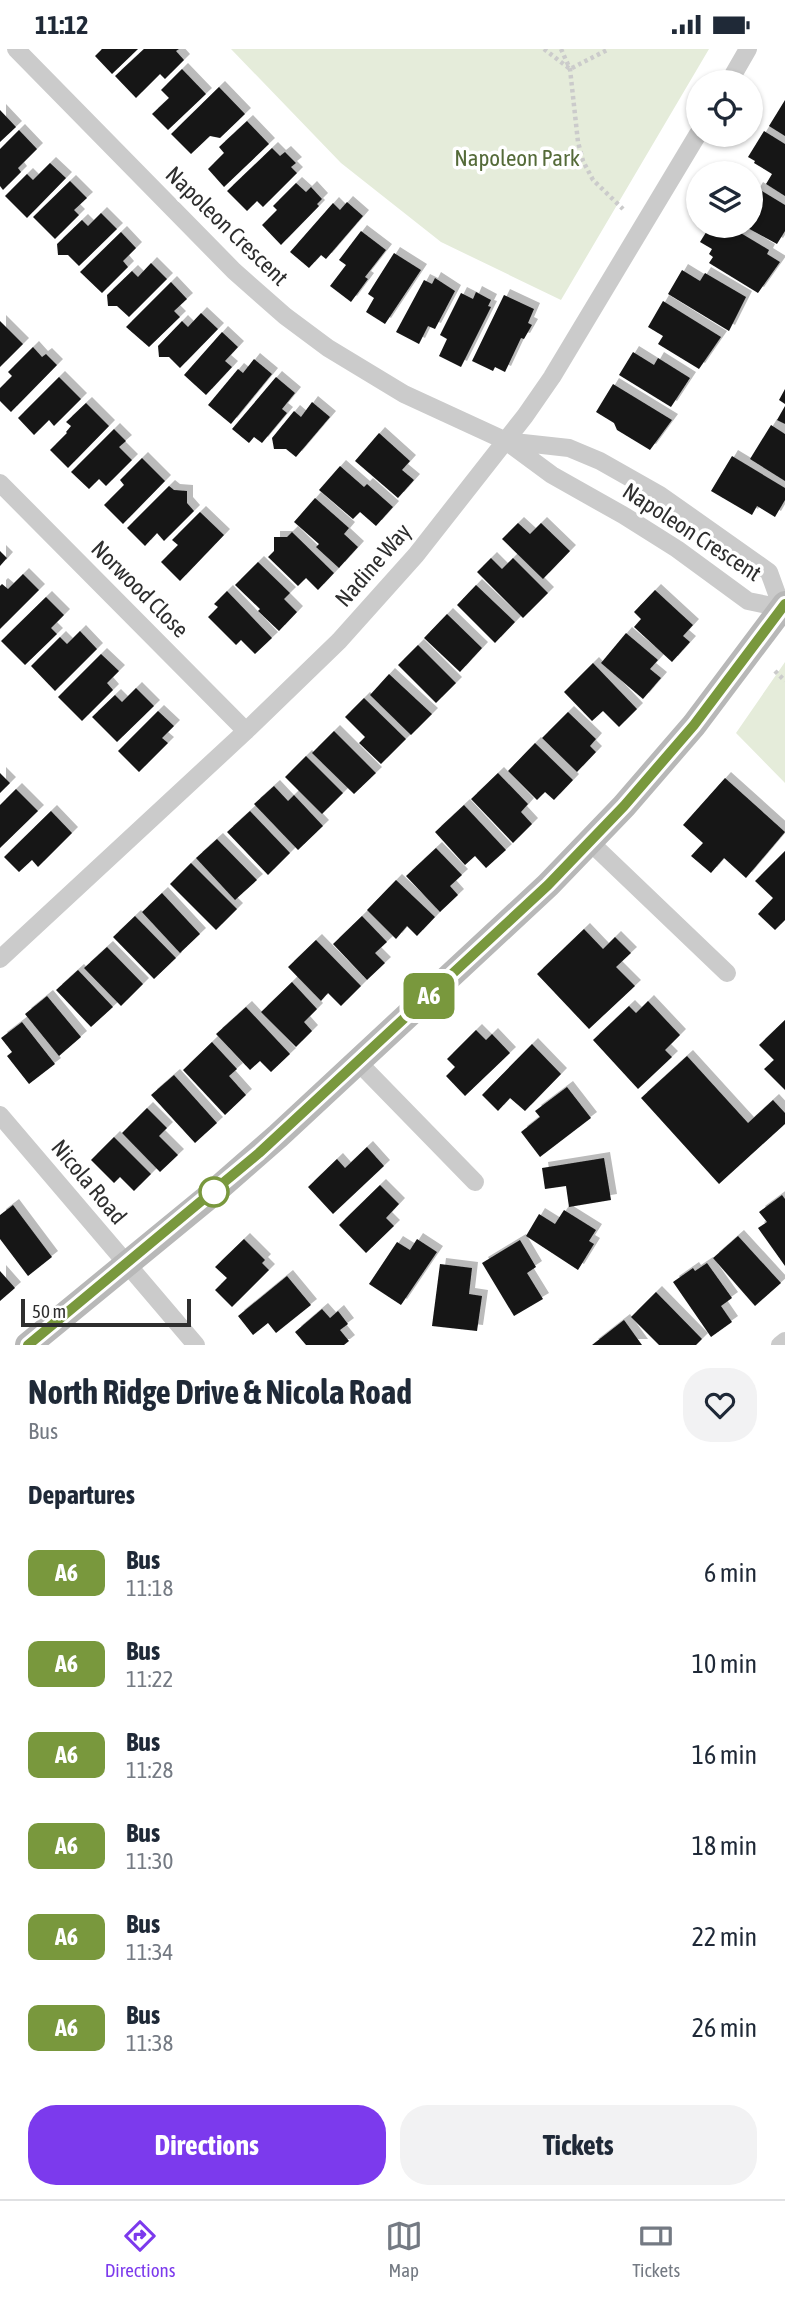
<!DOCTYPE html>
<html lang="en">
<head>
<meta charset="utf-8">
<style>
	body { margin:0; font-family:"Asap Condensed",sans-serif; background:#f2f2f3; color:#1f2937; height:100vh; display:flex; flex-direction:column; font-size:26px; white-space:nowrap }
	* { box-sizing:border-box; margin:0 }
	p { font-size:23px; color:#747a83 }
	.icon { flex:none; width:38px; height:38px; fill:none; stroke:currentColor; stroke-width:2; stroke-linecap:round; stroke-linejoin:round }
	.map { position:relative; height:1296px; overflow:hidden }
	.sheet { display:flex; flex-direction:column; background:#fff; flex:1 }
	.sheet>* { flex:none }
	.badge { padding:0 14px; border-radius:10px; font-size:24px; line-height:46px }
	.fabs { position:absolute; left:686px; top:21px; display:grid; gap:14px }
	.fabs a { display:grid; place-items:center; width:77px; height:77px; border-radius:50%; background:#fff; box-shadow:0 2px 5px #0004; font-size:35px }
	.scale { position:absolute; left:21px; bottom:18px; width:170px; box-sizing:border-box; padding-left:7px; border:4px solid #2e2e2e; border-top:0; font-size:19px; line-height:24px; white-space:nowrap; color:#2e2e2e; -webkit-text-stroke:5px #fff; paint-order:stroke }
	.map>.badge { position:absolute; translate:-50% -50%; box-shadow:0 0 0 4px #fff }
	h2 { padding:0 28px; font-size:26px; line-height:63px }
	.round { display:grid; place-items:center; flex:none; width:74px; height:74px; border-radius:28px; background:#f2f2f3 }
	.overview { display:flex; align-items:center; justify-content:space-between; height:119px; padding:0 28px }
	h1 { font-size:33px; font-weight:700; line-height:52px }
	.cta { display:flex; gap:14px; margin-top:auto; padding:14px 28px }
	.cta a { flex:1; height:80px; border-radius:28px; background:#7c3aed; color:#fff; font-size:28px; font-weight:700; line-height:80px; text-align:center }
	.cta a+a { background:#f2f2f3; color:#1f2937 }
	ul { padding:0; list-style:none }
	li { display:flex; align-items:center; gap:21px; height:91px; padding:0 28px }
	li div { flex:1 }
	li b { display:block; font-size:26px }
	li em { font-style:normal }
	li .badge { min-width:77px; font-weight:700; text-align:center }
	.status { display:flex; justify-content:space-between; align-items:center; height:49px; padding:0 35px; background:#fff; direction:ltr }
	.status svg { height:19px; fill:currentColor }
	.tabs { display:flex; justify-content:space-around; align-items:center; height:98px; border-top:2px solid #e0e1e3; background:#fff; font-size:19px; color:#747a83 }
	.tabs a { display:grid; justify-items:center; gap:4px }
	.tabs .selected { color:#7c3aed }
	.map>svg:first-child { display:block }
</style>
</head>
<body>
<div class="status"><b>11:12</b><svg viewBox="0 0 49 12"><path d="M0 12V9h3v3zM5 12V6h3v6zM10 12V3h3v9zM15 12V0h3v12zM26 1h20v11H26zM47 4h2v5h-2z"/></svg></div>
<div class="map">
<svg width="785" height="1296" viewBox="0 0 785 1296">
	<defs>
		<filter id="shadow"><feDropShadow dx="6" dy="-6" stdDeviation="0" flood-color="#0004"/></filter>
	</defs>
	<rect width="100%" height="100%" fill="#fff"/>
	<path fill="#e5ecda" d="M231 0H709L561 251 441 193 341 114Z
		M785 613V734L736 684Z"/>
	<path fill="#151515" filter="url(#shadow)" d="M102 0H138L112 25 95 7Z
		M144 0H179L176 2 184 11 165 30 160 25 136 49 115 27Z
		M182 20 206 45 168 81 152 65 169 49 161 41Z
		M219 38 245 65 220 89 210 87 191 105 171 85Z
		M785 51V87L769 77Z
		M0 61 16 78 0 93Z
		M247 72 269 95 224 138 208 120 224 104 219 98Z
		M19 81 37 100 18 119 21 123 3 141 0 137V100Z
		M764 82 785 95V147L766 135 772 125 754 114 755 112 748 108Z
		M272 99 280 107 285 103 296 114 291 118 297 124 263 158 257 152 247 162 227 142Z
		M50 114 66 129 27 169 5 147 27 125 33 131Z
		M70 132 87 149 74 161 79 166 55 190 33 168Z
		M296 134 306 143 311 138 322 150 317 155 319 157 281 196 262 176 277 161 273 157Z
		M757 139 785 156V182L777 195 744 177H751V145L753 146Z
		M347 153 363 167 326 210 321 206 309 219 290 203 333 154 340 161Z
		M101 164 117 180 79 217 68 206H58L57 195 82 171 88 177Z
		M710 177H729L769 201 767 205 780 213 758 244 709 214 713 208 709 205 712 200 700 193Z
		M361 182 386 201 365 228 368 230 351 253 330 237 346 216 339 211Z
		M121 183 136 199 123 212 128 218 102 244 80 223Z
		M394 204 421 221 385 275 366 263 374 249 368 245Z
		M151 214 167 230 129 268 117 257H108L107 246 132 222 138 228Z
		M682 221 700 232 705 224 746 248 729 282 668 245Z
		M435 229 455 242 435 280 428 277 419 295 396 283 424 231 432 235Z
		M171 233 187 250 174 262 180 268 149 298 126 278Z
		M476 243 491 251 488 257 491 258 461 318 439 307 447 290 440 286 461 244 473 250Z
		M504 246 534 260 528 274 532 276 524 290 521 289 505 323 495 318 493 322 472 312Z
		M663 252 721 288 699 320 658 295 663 287 648 278Z
		M201 264 218 280 180 319 169 308H159L158 297 182 272 188 278Z
		M0 272 23 295 0 318Z
		M222 283 238 298 225 312 232 318 206 346 184 326Z
		M33 298 42 308 46 305 57 316 11 363 0 352V339L12 327 8 323Z
		M633 303 654 316 658 309 690 329 671 358 619 326Z
		M254 310 272 325 231 375 208 356 238 320 243 324Z
		M59 328 81 350 54 377 49 371 34 386 18 369Z
		M276 328 295 344 282 360 287 364 262 394 254 388 249 394 232 380Z
		M613 335 672 371 650 401 617 381 614 374 596 363Z
		M785 340V355L779 351Z
		M312 353 330 368 296 408 286 400H274L272 389 294 362 301 368Z
		M86 354 109 377 68 419 50 401 67 384 66 383 71 377 66 373Z
		M785 357V375L777 371Z
		M771 376 785 385V432L750 410Z
		M114 380 126 392 119 398 132 411 106 437 99 430 89 440 71 423Z
		M379 384 410 412 402 421 414 431 398 449 355 412Z
		M732 407 785 439V451L775 468 757 457 752 466 711 442Z
		M142 409 165 432 123 475 104 456 124 436 120 431Z
		M340 417 364 438 367 435 393 458 376 477 360 463 353 470 319 441Z
		M169 437 174 441 187 442V454L194 462 164 492 157 484 145 497 127 479Z
		M315 449 349 479 344 485 358 498 339 519 316 498 319 495 294 473Z
		M200 463 224 486 180 532 161 513 178 496 172 491Z
		M518 474 530 485 541 474 570 502 543 530 502 490Z
		M292 483 334 524 318 541 306 529 298 537 268 508 274 502V488H287Z
		M0 502 7 509 0 517Z
		M491 509 502 520 513 509 548 544 523 569 477 523Z
		M258 513 290 544 284 550 297 563 279 582 258 562 260 560 235 536Z
		M23 525 39 541 0 580V537L2 535 8 540Z
		M476 536 515 573 495 594 457 556Z
		M655 541 693 576 683 587 690 593 672 613 634 578 641 570 634 563Z
		M227 542 272 589 255 605 241 591 236 596 208 568 218 558 214 555Z
		M46 548 64 566 51 579 57 585 25 616 1 592Z
		M447 565 482 599 460 623 424 589Z
		M80 582 97 600 55 642 31 617 60 588 67 595Z
		M626 584 658 611 650 620 661 629 643 650 601 614Z
		M418 596 456 634 436 654 398 616Z
		M101 605 119 622 107 634 113 641 82 672 58 648Z
		M593 614 637 660 619 678 603 662 592 672 564 643Z
		M389 625 432 665 411 686 370 646Z
		M136 639 154 657 117 693 92 668 115 646 122 653Z
		M364 649 406 690 381 715 359 694 365 688 345 668Z
		M158 662 174 677 162 689 168 694 139 723 118 702Z
		M568 663 596 690 590 697 596 703 577 723 542 689Z
		M334 682 376 724 354 745 312 704Z
		M535 694 573 731 554 751 545 743 537 751 508 722Z
		M306 707 343 744 322 765 285 728Z
		M0 724 10 734 0 744Z
		M498 724 528 755 521 763 532 775 513 794 471 750Z
		M725 729 785 783 746 829 724 809 711 824 691 807 703 794 683 776Z
		M274 737 288 752 294 746 323 777 298 801 254 755Z
		M16 740 38 762 0 799V756Z
		M464 756 506 801 486 819 475 807 465 816 435 783Z
		M51 762 72 784 38 818 32 811 19 823 4 808Z
		M250 762 290 804 268 826 227 783Z
		M217 790 257 831 235 851 196 809Z
		M436 799 462 826 450 837 458 846 440 863 406 827Z
		M785 802V871L775 881 758 865 773 849 755 832Z
		M191 814 237 860 216 881 170 835Z
		M396 831 435 868 417 887 407 877 396 890 367 861Z
		M162 844 200 885 180 904 142 863Z
		M135 867 176 909 154 930 113 888Z
		M362 867 387 893 375 904 385 914 367 931 333 895Z
		M584 880 603 900 615 888 631 904 616 918 635 937 589 980 537 925Z
		M316 891 361 937 341 957 328 944 321 952 288 918Z
		M107 898 143 935 121 957 84 919Z
		M78 921 113 958 91 978 56 941Z
		M292 933 317 960 304 973 312 982 296 998 261 963Z
		M47 947 81 988 59 1007 25 965Z
		M648 952 680 986 665 1001 672 1008 638 1040 593 991 629 957 636 964Z
		M246 958 290 1005 271 1023 260 1012 250 1021 216 985Z
		M785 971V1041L764 1020 774 1011 759 996Z
		M22 973 55 1015 29 1035 7 1007 12 1003 1 989Z
		M476 981 486 991 492 985 510 1004 465 1047 446 1027 455 1018 447 1010Z
		M212 993 237 1020 229 1027 246 1046 225 1066 183 1021Z
		M532 995 561 1025 525 1062 510 1049 498 1062 482 1046Z
		M687 1007 748 1074 773 1051 785 1064V1075L719 1135 641 1049Z
		M174 1026 217 1074 195 1094 151 1046Z
		M567 1038 591 1069 540 1108 521 1083 540 1068 535 1062Z
		M147 1059 167 1079 159 1087 178 1106 160 1123 122 1084Z
		M114 1088 151 1125 134 1142 120 1128 114 1134 91 1111Z
		M367 1098 384 1117 333 1165 308 1138 337 1110 345 1119Z
		M604 1109 611 1151 569 1158 566 1137 545 1140 542 1119Z
		M380 1136 399 1155 386 1169 394 1177 366 1204 339 1176Z
		M782 1146 785 1150V1217L758 1179 767 1173 759 1163Z
		M13 1156 52 1208 28 1227 0 1190V1166Z
		M564 1161 596 1181 589 1192 594 1195 578 1221 526 1187 539 1165 555 1175Z
		M738 1187 781 1234 755 1257 713 1209Z
		M244 1190 265 1211 262 1214 269 1221 232 1258 215 1241 227 1229 215 1218Z
		M417 1190 437 1203 401 1256 369 1235 397 1193 410 1201Z
		M520 1191 536 1218 527 1224 543 1250 514 1267 482 1214Z
		M707 1214 732 1249 721 1257 732 1273 711 1288 673 1233 693 1219 695 1222Z
		M440 1215 472 1219 469 1245 482 1247 477 1282 432 1277Z
		M0 1222 15 1239 0 1252Z
		M287 1227 311 1256 276 1284 268 1274 253 1286 238 1267Z
		M656 1243 702 1290 696 1296H659L631 1268Z
		M322 1260 330 1269 338 1262 348 1275 340 1281 349 1292 344 1296H306L295 1283Z
		M624 1271 642 1296H592Z"/>
	<g fill="none" stroke-linecap="round" stroke-linejoin="round">
		<path stroke="#cbcbcb" stroke-width="4.5" stroke-dasharray="3.5 3.5" stroke-linecap="butt" d="M544 0 570 20 609 0
			M561 0 570 20 578 93 583 112 593 131 623 160
			M775 622 785 632"/>
		<path stroke="#cbcbcb" stroke-width="18" d="M16 0 234 222 285 267 328 299 404 345 506 392 552 426 623 466 677 500 748 552 782 559
			M729 33 748 0
			M506 392 569 399 600 412 660 446 769 523 782 559
			M0 434 246 682
			M590 793 727 924
			M0 910 246 682 339 592 416 506 525 367 552 328 698 85
			M358 1013 475 1133
			M0 1066 196 1296
			M780 1296 785 1292"/>
		<path stroke="#b8b8b8" stroke-width="26" d="M28 1296 206 1150 278 1087 548 836 624 757 694 676 785 555"/>
	</g>
	<g fill="none" stroke-linecap="round" stroke-linejoin="round">
		<defs>
			<path id="line" d="M28 1296 259 1104 548 836 624 757 694 676 785 555"/>
		</defs>
		<use href="#line" stroke="#fff" stroke-width="16"/>
		<use href="#line" stroke="#79983d" stroke-width="10"/>
	</g>
	<circle fill="#fff" stroke="#79983d" stroke-width="3.5" cx="214" cy="1143" r="14"/>
	<g text-anchor="middle" dominant-baseline="central" stroke-width="7" stroke-linejoin="round" paint-order="stroke">
		<g font-size="23" fill="#556b39" stroke="#fff">
			<text x="517" y="109">Napoleon Park</text>
		</g>
		<g font-size="23" fill="#2e2e2e" stroke="#fff">
			<text transform="translate(227 177) rotate(44)">Napoleon Crescent</text>
			<text transform="translate(692 483) rotate(33)">Napoleon Crescent</text>
			<text transform="translate(373 516) rotate(-49)">Nadine Way</text>
			<text transform="translate(140 540) rotate(45)">Norwood Close</text>
			<text transform="translate(89 1133) rotate(50)">Nicola Road</text>
		</g>
	</g>
</svg>
<div class="fabs">
<a><svg class="icon" aria-label="locate" viewBox="0 0 24 24"><circle cx="12" cy="12" r="6"/><path d="M12 2v4M12 18v4M2 12h4M18 12h4"/></svg></a>
<a><svg class="icon" aria-label="layers" viewBox="0 0 24 24"><path d="M12 4l9 5-9 5-9-5zM3 14l9 5 9-5"/></svg></a>
</div>
<div class="scale">50 m</div>
<b class="badge" style="left:429px;top:947px;background:#79983d;color:#fff">A6</b>
</div>
<section class="sheet">
<div class="overview"><div><h1>North Ridge Drive &amp; Nicola Road</h1><p>Bus</p></div><a class="round"><svg class="icon" aria-label="heart" viewBox="0 0 24 24"><path d="M12 20l-8-8c-3-5 5-10 8-4 3-6 11-1 8 4z"/></svg></a></div>
<h2>Departures</h2>
<ul>
<li><span class="badge" style="background:#79983d;color:#fff">A6</span><div><b>Bus</b><p>11:18</p></div><em>6 min</em></li>
<li><span class="badge" style="background:#79983d;color:#fff">A6</span><div><b>Bus</b><p>11:22</p></div><em>10 min</em></li>
<li><span class="badge" style="background:#79983d;color:#fff">A6</span><div><b>Bus</b><p>11:28</p></div><em>16 min</em></li>
<li><span class="badge" style="background:#79983d;color:#fff">A6</span><div><b>Bus</b><p>11:30</p></div><em>18 min</em></li>
<li><span class="badge" style="background:#79983d;color:#fff">A6</span><div><b>Bus</b><p>11:34</p></div><em>22 min</em></li>
<li><span class="badge" style="background:#79983d;color:#fff">A6</span><div><b>Bus</b><p>11:38</p></div><em>26 min</em></li>
</ul>
<div class="cta"><a>Directions</a><a>Tickets</a></div>
</section>
<nav class="tabs">
<a class="selected"><svg class="icon" aria-label="directions" viewBox="0 0 24 24"><path d="M12 3l9 9-9 9-9-9zM9 14v-3h6M13 9l2 2-2 2"/></svg>Directions</a>
<a><svg class="icon" aria-label="map" viewBox="0 0 24 24"><path d="M3 6l6-2 6 2 6-2v14l-6 2-6-2-6 2zM9 4v14M15 6v14"/></svg>Map</a>
<a><svg class="icon" aria-label="tickets" viewBox="0 0 24 24"><path d="M3 7h18v10H3zM15 7v10"/></svg>Tickets</a>
</nav>
</body>
</html>
